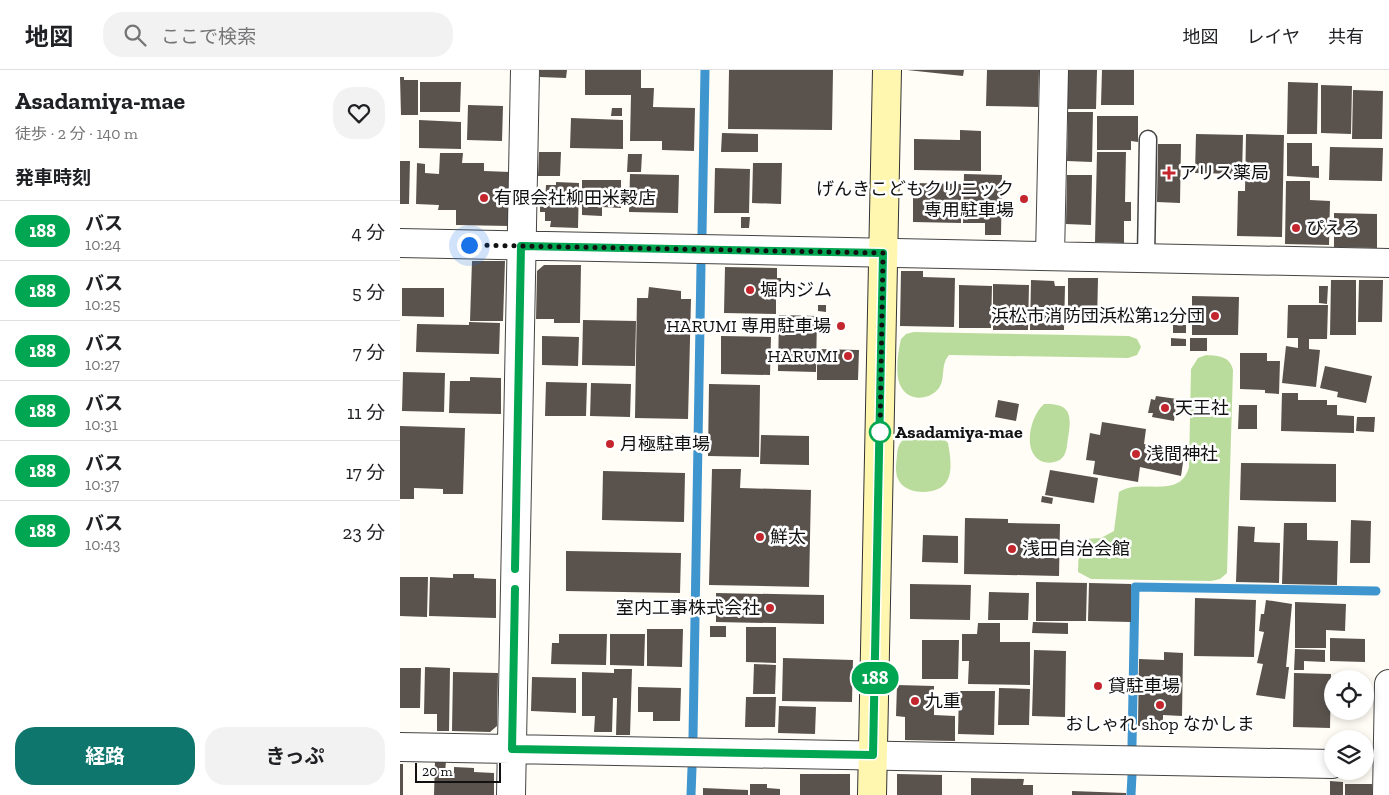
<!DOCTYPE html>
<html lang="ja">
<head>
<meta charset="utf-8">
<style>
	body { margin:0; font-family:"Zilla Slab","Noto Sans JP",serif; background:#f2f2f2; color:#202124; height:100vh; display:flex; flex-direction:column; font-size:19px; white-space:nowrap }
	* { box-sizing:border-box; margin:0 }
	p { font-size:16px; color:#757577 }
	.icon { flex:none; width:28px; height:28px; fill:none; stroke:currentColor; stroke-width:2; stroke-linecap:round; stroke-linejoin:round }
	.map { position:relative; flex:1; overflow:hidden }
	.panel { display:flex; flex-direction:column; background:#fff; width:400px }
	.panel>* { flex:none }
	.badge { padding:0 10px; border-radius:16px; font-size:18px; line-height:32px }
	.buttons { position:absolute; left:924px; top:600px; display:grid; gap:10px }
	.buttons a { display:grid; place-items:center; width:50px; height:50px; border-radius:50%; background:#fff; box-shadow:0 2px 8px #0003; font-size:25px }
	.scale { position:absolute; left:15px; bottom:12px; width:86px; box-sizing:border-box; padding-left:5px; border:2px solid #111; border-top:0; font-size:14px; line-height:18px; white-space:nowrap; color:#111; -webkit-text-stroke:4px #fff; paint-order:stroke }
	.you { position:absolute; width:25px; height:25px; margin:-12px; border:4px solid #fff; border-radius:50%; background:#1a73e8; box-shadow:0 0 0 8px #1a73e833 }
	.map>.badge { position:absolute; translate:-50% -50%; box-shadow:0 0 0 2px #fff }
	h2 { padding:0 15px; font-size:19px; line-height:45px }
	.round { display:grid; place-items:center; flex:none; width:52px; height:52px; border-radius:20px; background:#f2f2f2 }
	.overview { display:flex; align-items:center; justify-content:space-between; height:85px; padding:0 15px }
	h1 { font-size:24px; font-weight:700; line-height:38px }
	.button { display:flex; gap:10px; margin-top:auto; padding:10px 15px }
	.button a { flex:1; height:58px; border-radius:20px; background:#0f766e; color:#fff; font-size:20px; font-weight:700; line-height:58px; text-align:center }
	.button a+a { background:#f2f2f2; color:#202124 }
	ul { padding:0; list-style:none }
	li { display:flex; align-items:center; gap:15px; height:60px; padding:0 15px; border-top:1px solid #e0e0e0 }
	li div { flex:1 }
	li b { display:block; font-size:19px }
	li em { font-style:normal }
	li .badge { min-width:55px; font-weight:700; text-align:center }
	header { display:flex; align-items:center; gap:30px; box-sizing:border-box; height:70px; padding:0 25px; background:#fff; border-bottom:1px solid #e0e0e0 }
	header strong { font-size:24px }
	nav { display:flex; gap:28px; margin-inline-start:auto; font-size:18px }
	.search { width:350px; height:45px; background:#f2f2f2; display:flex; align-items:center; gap:12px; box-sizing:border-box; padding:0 18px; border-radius:20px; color:#757577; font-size:19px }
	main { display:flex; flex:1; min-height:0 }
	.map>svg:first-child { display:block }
</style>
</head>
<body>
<header>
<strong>地図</strong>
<div class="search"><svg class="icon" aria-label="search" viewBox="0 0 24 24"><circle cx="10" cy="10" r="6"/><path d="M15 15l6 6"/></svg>ここで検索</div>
<nav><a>地図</a><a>レイヤ</a><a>共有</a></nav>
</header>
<main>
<section class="panel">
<div class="overview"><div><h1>Asadamiya-mae</h1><p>徒歩 · 2 分 · 140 m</p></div><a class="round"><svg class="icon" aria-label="heart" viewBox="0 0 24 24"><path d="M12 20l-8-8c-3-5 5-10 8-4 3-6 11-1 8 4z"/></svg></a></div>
<h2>発車時刻</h2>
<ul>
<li><span class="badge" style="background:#00a651;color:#fff">188</span><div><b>バス</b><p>10:24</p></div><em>4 分</em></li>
<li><span class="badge" style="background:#00a651;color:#fff">188</span><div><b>バス</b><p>10:25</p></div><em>5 分</em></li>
<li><span class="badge" style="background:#00a651;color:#fff">188</span><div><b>バス</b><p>10:27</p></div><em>7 分</em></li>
<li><span class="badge" style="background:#00a651;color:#fff">188</span><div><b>バス</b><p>10:31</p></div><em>11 分</em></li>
<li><span class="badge" style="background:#00a651;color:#fff">188</span><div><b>バス</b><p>10:37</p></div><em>17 分</em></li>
<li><span class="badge" style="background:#00a651;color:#fff">188</span><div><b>バス</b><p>10:43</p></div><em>23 分</em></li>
</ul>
<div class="button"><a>経路</a><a>きっぷ</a></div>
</section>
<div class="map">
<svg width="989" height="725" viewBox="0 0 989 725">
	<rect width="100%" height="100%" fill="#fffdf5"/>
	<path fill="#b9dc9c" d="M514 262 729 266 737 269 741 277 737 285 728 288 549 285C540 295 546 308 539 318 529 331 508 332 500 315 495 304 498 281 501 269L506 264Z
		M806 285C819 286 830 286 833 300L827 503 820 509 811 511 691 509 678 502 679 475 684 469 701 468 714 461 719 422C740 407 780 431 789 397L791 299 798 288Z
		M644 334C671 333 672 345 668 368 667 374 667 382 663 387 658 393 648 394 641 391 622 382 630 346 644 334Z
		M517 363 541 366 548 373C550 384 553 401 547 411 539 426 505 426 498 409 495 403 496 393 497 386 497 372 504 367 517 363Z"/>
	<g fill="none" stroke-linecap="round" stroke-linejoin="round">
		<path stroke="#3f96cf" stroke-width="9" d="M302 164 305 0
			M293 667 301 195
			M732 675 735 517 976 521
			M291 725 292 698
			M731 725 732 705"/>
	</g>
	<path fill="#5a524d" d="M140 0H167L166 8 140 7Z
		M185 0H241V18H254L253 37 295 38 294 81 262 80V71H230L231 25H185Z
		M329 0H433L432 60 328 59Z
		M507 0H564L563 6Z
		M587 0H639L638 37 586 36Z
		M664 0H697L696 39H663Z
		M702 0H734V35H701Z
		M0 7H4V10H18V45H1Z
		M20 12H61L60 42H20Z
		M888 12 918 13 917 64H887Z
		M921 15 952 16 951 64 921 63Z
		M953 20 983 21 982 69H952Z
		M68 35 103 36 102 71 67 70Z
		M212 38H222V46H211Z
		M668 42H693L692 92 667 91Z
		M697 46H738V72L731 71V80H697Z
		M171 48 223 50V79L170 78Z
		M19 50 61 52V79L19 78Z
		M560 60 581 61V101L514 100V69L560 70Z
		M322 63 358 64V82H321Z
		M796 64 843 65 842 104 795 103Z
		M846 64 884 65 882 167 837 166 838 121H845Z
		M887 73H912V96H919V108L887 106Z
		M758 74H781L780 133 757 132Z
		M930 77 983 78 982 111 929 110Z
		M139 82H161L160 106H138Z
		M697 82H726L725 132H731V151H724V173L695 172Z
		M40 83H63L62 93H84V101L112 102 111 156 56 155V140H38L39 135 16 134 17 93 25 94V103L39 104Z
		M228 84H242L241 102H227Z
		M0 91H10L9 134H0Z
		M353 93H382L381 134 352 133Z
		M315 98 350 99 349 143H314Z
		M230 104 279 105 278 143 229 142Z
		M564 104 602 105 601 165H585V153H563Z
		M667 105H692L691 155 666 154Z
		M182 110H221V138L202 137V146L182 145Z
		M886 111H910V130L930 131 929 175 885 174Z
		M156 112 179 113 178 158 150 157 151 151H145V142H140V130H145L146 115H156Z
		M513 113 561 114V153L513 152Z
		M934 143 977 144V178L934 177Z
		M341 147H350L349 158H341Z
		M72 191H105L103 251H70Z
		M144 195H181L180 253H154V249H136L137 201Z
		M325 197 377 198V208H381V217H376V244L324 243Z
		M501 201H523V207L555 208 554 257 500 256Z
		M668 208H698L697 254H668Z
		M631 210 654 211 655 216H665L664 260H630Z
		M931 210H956V265H930Z
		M959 210H983L982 252H958Z
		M593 214 629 215 628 260H593Z
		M559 215 592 216 591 258H559Z
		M919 216H928L927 234 919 233Z
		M249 217 281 221V229H291L288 349 235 348 237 228H248Z
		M2 218H44V247L2 246Z
		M792 226 839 227 838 265H792Z
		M418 235H426V242L418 241Z
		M888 235H928L927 269H909V279L920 280 916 317 882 313 886 276 898 278V268H887Z
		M379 245 417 246 416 302 378 301Z
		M183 250 236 251 235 296 182 295Z
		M69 252 100 253 99 284 16 282 17 254 69 255Z
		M773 255H786V263H773Z
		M142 266 179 267 178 296 142 295Z
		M321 266 371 267 370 305 321 304Z
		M771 268 786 269V276H771Z
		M790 268H807V281H790Z
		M417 279 459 280 458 310H417Z
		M840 283H867V291H880L879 324 865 323V320L840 319Z
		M925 296 972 306 966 333 937 327 938 322 920 318Z
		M3 302 45 303 44 342 2 341Z
		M70 307 101 308V344L49 343 50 311H70Z
		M146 312 187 313 186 346H145Z
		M191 313 231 314 230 347 190 346Z
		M309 314 360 315 359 387 308 386Z
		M882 323H898V330H927V335H937V345L954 346V363L881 361Z
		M756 326 777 329 774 351 752 347 753 343H748L751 329 755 330Z
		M598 330 619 334 616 351 595 347Z
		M839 335H857V359H838Z
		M957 347H975L974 362 956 361Z
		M702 352 746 359 744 374 754 376V373L785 379 781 406 740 397 738 412 693 404 695 391 686 390 690 363 700 365Z
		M0 356 65 358 63 424H43V419L14 418V429H0Z
		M361 365 409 366V395L360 394Z
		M841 393 936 394V432L840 430Z
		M312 399H341L340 418 411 420 409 517 309 515Z
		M650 400 698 408 694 433 645 425Z
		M203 401 285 403 284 452 202 450Z
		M642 426 653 428 652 434 641 432Z
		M565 448 608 449V453L660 454 659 506 564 504Z
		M951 450 971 451 970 493H950Z
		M884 453H907V470L938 471 937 515 882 514Z
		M838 456 855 457 854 472 880 473 879 513 836 512Z
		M523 465 558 466V493L522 492Z
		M166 481 281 483 280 523 166 521Z
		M53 504H74V508L96 509V548L29 546 30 507 53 508Z
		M0 507H28L27 547 0 546Z
		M636 512 687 513 686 551H636Z
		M689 513 731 514V552L688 551Z
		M510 514 571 515 570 550 510 549Z
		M589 522 629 523 628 550H588Z
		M316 523 424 525V554L316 552Z
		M795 528 856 530 854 587 794 586Z
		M866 530 892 534 886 597H889L885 629 856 625 863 594 857 593 864 562 859 561 861 544H864Z
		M895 532 946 534 945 561 926 560V578H895Z
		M633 552 668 553V564L632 563Z
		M578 553H600V572H630V615L568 614 569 591H562V564H577Z
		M310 556H326V567H310Z
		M346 557H376V593L346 592Z
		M247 559H283L282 597 247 596Z
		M159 564H207L206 595 151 594 152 573H159Z
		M210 564H245L244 596 210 595Z
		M930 568 965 569V592L930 591Z
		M522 570H559L558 609H522Z
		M895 579 925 580V592L904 591V600H894Z
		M634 580 666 581 665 647 632 646Z
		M764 582 783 583 782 646 763 645V656H738L739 589 764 590Z
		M383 588 453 590 452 632 382 631Z
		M354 594 376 595 375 624H353Z
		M25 597 50 598 49 661H37V644H24Z
		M0 598H21L20 638H0Z
		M214 599H232L230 665H216L217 628H213L212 662H194L195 646H182V602L214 603Z
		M53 602 98 603 97 656 90 662 52 661Z
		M894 603 931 604 930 658 893 657Z
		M132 607 176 608V643L131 641Z
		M497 615 534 616V645L555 646V671L505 670V647L496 646Z
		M238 617 281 618 280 651H253V642H238Z
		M599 618 630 619 629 655H598Z
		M559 621H595L594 665 558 664Z
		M346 627H376L375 657H345Z
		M379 636 416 637 415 664 378 663Z
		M35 691H46L45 703H54V697L74 698V702L94 703V725H34Z
		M0 694H3V725H0Z
		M400 704H450V725H400Z
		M497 704 542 705V725H497Z
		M571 708 624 709 623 715H633V725H571Z
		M930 711 943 712V725H930Z
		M350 714H367V718L380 719V725H350Z
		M945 714H972V725H945Z
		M303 718 348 720V725H303Z
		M672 721 726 723V725H672Z"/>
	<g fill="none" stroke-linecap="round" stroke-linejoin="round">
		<defs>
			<path id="lane" d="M746 188 748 69"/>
			<path id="street" d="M0 173 989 193
				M650 186 654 0
				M0 677 932 694
				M111 725 125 0
				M987 725 989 614"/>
			<path id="secondary" d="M472 725 487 0"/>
		</defs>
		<use href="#lane" stroke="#444" stroke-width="19"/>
		<use href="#street" stroke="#444" stroke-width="30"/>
		<use href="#secondary" stroke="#333" stroke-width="30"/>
		<use href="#lane" stroke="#fff" stroke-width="16"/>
		<use href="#street" stroke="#fff" stroke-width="28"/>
		<use href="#secondary" stroke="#fff6b0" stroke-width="28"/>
	</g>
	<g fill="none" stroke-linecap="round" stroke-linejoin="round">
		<defs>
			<path id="line" d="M115 519 112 679 473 685 483 183 121 176 115 499"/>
		</defs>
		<use href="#line" stroke="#fff" stroke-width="11"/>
		<use href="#line" stroke="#00a651" stroke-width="8"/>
		<path stroke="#111" stroke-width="5" stroke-dasharray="0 9" d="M69 175 483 183 480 362"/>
	</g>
	<g fill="#c4262e" stroke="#fff" stroke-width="2">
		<path d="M766.5 95.5h5v5h5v5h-5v5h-5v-5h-5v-5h5z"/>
		<circle cx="84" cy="128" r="5"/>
		<circle cx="624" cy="129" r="5"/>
		<circle cx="896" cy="158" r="5"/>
		<circle cx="350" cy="220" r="5"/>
		<circle cx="815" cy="246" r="5"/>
		<circle cx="441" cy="256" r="5"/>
		<circle cx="448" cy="286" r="5"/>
		<circle cx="765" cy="338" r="5"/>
		<circle cx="210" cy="374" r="5"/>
		<circle cx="736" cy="384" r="5"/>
		<circle cx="360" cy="467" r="5"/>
		<circle cx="612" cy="479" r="5"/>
		<circle cx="370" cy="538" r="5"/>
		<circle cx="698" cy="616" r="5"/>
		<circle cx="515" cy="631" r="5"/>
		<circle cx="760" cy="635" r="5"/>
	</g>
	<circle fill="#fff" stroke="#00a651" stroke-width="2.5" cx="480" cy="362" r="10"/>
	<g text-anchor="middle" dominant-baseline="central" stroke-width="5" stroke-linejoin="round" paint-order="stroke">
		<g font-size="18" fill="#111" stroke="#fff" text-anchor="start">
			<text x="779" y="103">アリス薬局</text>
			<text x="614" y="119" text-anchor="end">げんきこどもクリニック<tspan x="614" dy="21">専用駐車場</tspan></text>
			<text x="94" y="128">有限会社柳田米穀店</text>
			<text x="906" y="158">ぴえろ</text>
			<text x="360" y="220">堀内ジム</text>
			<text x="805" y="246" text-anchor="end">浜松市消防団浜松第12分団</text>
			<text x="431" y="256" text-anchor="end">HARUMI 専用駐車場</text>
			<text x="438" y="286" text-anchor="end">HARUMI</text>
			<text x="775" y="338">天王社</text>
			<text x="220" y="374">月極駐車場</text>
			<text x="746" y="384">浅間神社</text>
			<text x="370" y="467">鮮太</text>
			<text x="622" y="479">浅田自治会館</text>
			<text x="360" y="538" text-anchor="end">室内工事株式会社</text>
			<text x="708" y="616">貸駐車場</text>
			<text x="525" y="631">九重</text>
			<text x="760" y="654" text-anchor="middle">おしゃれ shop なかしま</text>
		</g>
		<g font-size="18" font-weight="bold" fill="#111" stroke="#fff" text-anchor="start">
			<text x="495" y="362">Asadamiya-mae</text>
		</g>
	</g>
</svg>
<div class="buttons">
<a><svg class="icon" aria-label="locate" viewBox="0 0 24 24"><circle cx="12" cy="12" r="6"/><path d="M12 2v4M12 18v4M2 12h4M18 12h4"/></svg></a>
<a><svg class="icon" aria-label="layers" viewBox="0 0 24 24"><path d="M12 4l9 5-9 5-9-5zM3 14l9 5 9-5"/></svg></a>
</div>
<div class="scale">20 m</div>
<div class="you" style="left:69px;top:175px"></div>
<b class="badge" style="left:475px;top:608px;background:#00a651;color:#fff">188</b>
</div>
</main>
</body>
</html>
